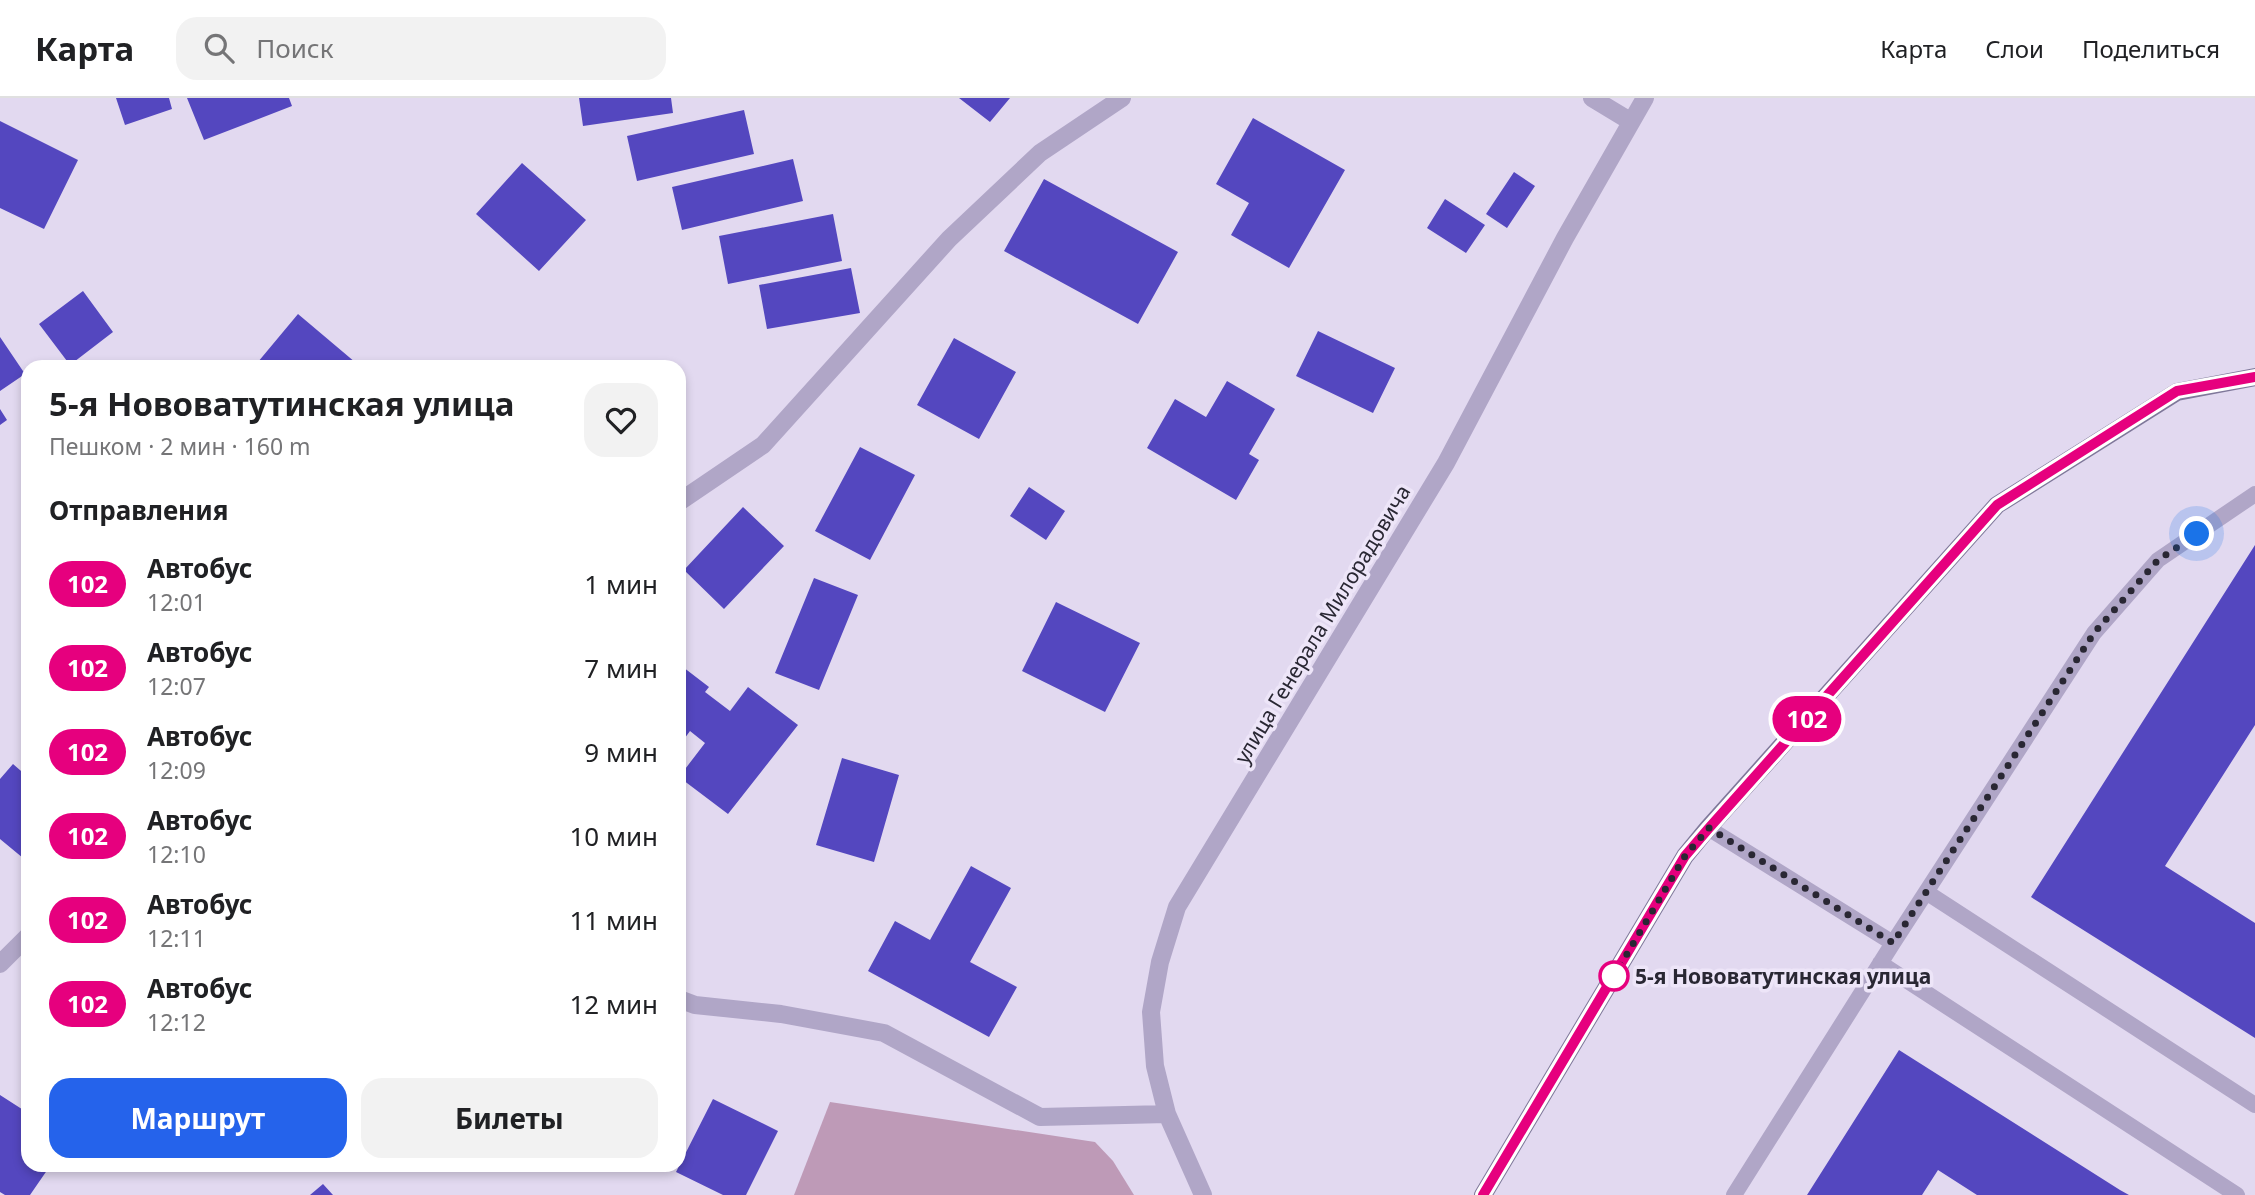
<!DOCTYPE html>
<html lang="ru">
<head>
<meta charset="utf-8">
<style>
	body { margin:0; font-family:"Noto Sans",sans-serif; background:#f2f2f2; color:#202124; height:100vh; display:flex; flex-direction:column; font-size:26px; white-space:nowrap }
	* { box-sizing:border-box; margin:0 }
	p { font-size:23px; color:#757577 }
	.icon { flex:none; width:38px; height:38px; fill:none; stroke:currentColor; stroke-width:2; stroke-linecap:round; stroke-linejoin:round }
	.map { position:relative; flex:1; overflow:hidden }
	.side { position:absolute; left:21px; top:262px; width:665px; height:812px; display:flex; flex-direction:column; background:#fff; border-radius:21px; box-shadow:0 4px 10px #0003 }
	.side>* { flex:none }
	.badge { padding:0 14px; border-radius:23px; font-size:24px; line-height:46px }
	.you { position:absolute; width:35px; height:35px; margin:-18px; border:5px solid #fff; border-radius:50%; background:#1a73e8; box-shadow:0 0 0 10px #1a73e833 }
	.map>.badge { position:absolute; translate:-50% -50%; box-shadow:0 0 0 4px #fff }
	h2 { padding:0 28px; font-size:26px; line-height:63px }
	.round { display:grid; place-items:center; flex:none; width:74px; height:74px; border-radius:21px; background:#f2f2f2 }
	.headline { display:flex; align-items:center; justify-content:space-between; height:119px; padding:0 28px }
	h1 { font-size:33px; font-weight:700; line-height:52px }
	.button { display:flex; gap:14px; margin-top:auto; padding:14px 28px }
	.button a { flex:1; height:80px; border-radius:21px; background:#2563eb; color:#fff; font-size:28px; font-weight:700; line-height:80px; text-align:center }
	.button a+a { background:#f2f2f2; color:#202124 }
	ul { padding:0; list-style:none }
	li { display:flex; align-items:center; gap:21px; height:84px; padding:0 28px }
	li div { flex:1 }
	li b { display:block; font-size:26px }
	li em { font-style:normal }
	li .badge { min-width:77px; font-weight:700; text-align:center }
	header { display:flex; align-items:center; gap:42px; box-sizing:border-box; height:98px; padding:0 35px; background:#fff; border-bottom:2px solid #e0e0e0 }
	header strong { font-size:33px }
	nav { display:flex; gap:38px; margin-inline-start:auto; font-size:24px }
	.search { width:490px; height:63px; background:#f2f2f2; display:flex; align-items:center; gap:18px; box-sizing:border-box; padding:0 24px; border-radius:21px; color:#757577; font-size:26px }
	.map>svg:first-child { display:block }
</style>
</head>
<body>
<header>
<strong>Карта</strong>
<div class="search"><svg class="icon" aria-label="search" viewBox="0 0 24 24"><circle cx="10" cy="10" r="6"/><path d="M15 15l6 6"/></svg>Поиск</div>
<nav><a>Карта</a><a>Слои</a><a>Поделиться</a></nav>
</header>
<div class="map">
<svg width="2255" height="1097" viewBox="0 0 2255 1097">
	<rect width="100%" height="100%" fill="#e2d9f0"/>
	<path fill="#be9ab7" d="M830 1004 1095 1044 1113 1063 1134 1097H794Z"/>
	<path fill="#5447bf" d="M116 0H169L172 11 125 27Z
		M187 0H289L292 8 204 42Z
		M579 0H671L673 15 583 28Z
		M959 0H1010L990 24Z
		M744 12 754 56 637 83 627 38Z
		M1253 20 1345 72 1289 170 1231 137 1249 105 1216 86Z
		M0 23 78 62 44 131 0 110Z
		M793 61 803 103 682 132 672 89Z
		M522 65 586 122 539 173 476 116Z
		M1514 74 1535 88 1507 130 1486 116Z
		M1044 81 1178 154 1138 226 1004 153Z
		M1445 101 1485 127 1466 155 1427 130Z
		M833 116 842 163 728 186 719 138Z
		M851 170 860 215 767 231 759 187Z
		M83 193 113 234 70 267 39 226Z
		M298 216 362 270H253Z
		M1318 233 1395 270 1373 315 1296 278Z
		M0 239 25 276 0 293Z
		M954 240 1016 274 979 341 917 307Z
		M1227 283 1275 311 1249 356 1259 362 1236 402 1147 350 1175 301 1206 319Z
		M0 311 7 322 0 327Z
		M860 349 915 377 870 462 815 433Z
		M1029 389 1065 413 1046 442 1010 418Z
		M743 409 784 448 724 511 684 472Z
		M2255 447V627L2165 768 2255 825V940L2031 799Z
		M814 480 858 497 819 592 775 575Z
		M1056 504 1140 545 1105 614 1022 573Z
		M679 566 709 589 705 594 730 613 748 589 798 627 728 716 679 679 705 645 690 633 679 648Z
		M842 660 899 677 874 764 816 747Z
		M13 666 28 679V754L23 760 0 741V681Z
		M971 768 1011 790 970 864 1017 889 989 939 868 873 895 823 930 842Z
		M1899 952 2120 1092 2129 1097H1977L1938 1072 1922 1097H1807Z
		M0 997 28 1015V1068H50L30 1097H5L0 1094Z
		M713 1001 778 1033 746 1097H723L676 1074Z
		M323 1086 333 1097H310Z"/>
	<g fill="none" stroke-linecap="round" stroke-linejoin="round">
		<path stroke="#b0a6c7" stroke-width="16" d="M1708 730 1893 845
			M1926 794 2255 1007
			M1880 865 2237 1097
			M1734 1097 1893 845 2094 535 2158 462 2255 396"/>
		<path stroke="#b0a6c7" stroke-width="18" d="M1592 0 1630 23
			M679 404 763 347 949 141 1040 55 1122 0
			M0 866 28 838
			M679 901 695 907 781 916 884 935 1040 1019 1167 1016
			M1203 1097 1167 1016 1155 968 1151 914 1160 864 1177 809 1446 365 1565 140 1645 0"/>
		<path stroke="#7f789a" stroke-width="18" d="M1483 1097 1685 758 1708 730 1997 407 2177 294 2255 279"/>
	</g>
	<g fill="none" stroke-linecap="round" stroke-linejoin="round">
		<defs>
			<path id="line" d="M1483 1097 1685 758 1709 730 1997 407 2177 293 2255 279"/>
		</defs>
		<use href="#line" stroke="#fff" stroke-width="16"/>
		<use href="#line" stroke="#e6007e" stroke-width="10"/>
		<path stroke="#292733" stroke-width="7" stroke-dasharray="0 12.6" d="M1614 878 1685 758 1709 730 1893 845 2094 535 2158 462 2197 436"/>
	</g>
	<circle fill="#fff" stroke="#e6007e" stroke-width="3.5" cx="1614" cy="878" r="14"/>
	<g text-anchor="middle" dominant-baseline="central" stroke-width="7" stroke-linejoin="round" paint-order="stroke">
		<g font-size="21" fill="#292733" stroke="#ede5f8">
			<text transform="translate(1322 526) rotate(-59)">улица Генерала Милорадовича</text>
		</g>
		<g font-size="21" font-weight="bold" fill="#292733" stroke="#ede5f8" text-anchor="start">
			<text x="1635" y="878">5-я Нововатутинская улица</text>
		</g>
	</g>
</svg>
<div class="you" style="left:2197px;top:436px"></div>
<b class="badge" style="left:1807px;top:621px;background:#e6007e;color:#fff">102</b>
<section class="side">
<div class="headline"><div><h1>5-я Нововатутинская улица</h1><p>Пешком · 2 мин · 160 m</p></div><a class="round"><svg class="icon" aria-label="heart" viewBox="0 0 24 24"><path d="M12 20l-8-8c-3-5 5-10 8-4 3-6 11-1 8 4z"/></svg></a></div>
<h2>Отправления</h2>
<ul>
<li><span class="badge" style="background:#e6007e;color:#fff">102</span><div><b>Автобус</b><p>12:01</p></div><em>1 мин</em></li>
<li><span class="badge" style="background:#e6007e;color:#fff">102</span><div><b>Автобус</b><p>12:07</p></div><em>7 мин</em></li>
<li><span class="badge" style="background:#e6007e;color:#fff">102</span><div><b>Автобус</b><p>12:09</p></div><em>9 мин</em></li>
<li><span class="badge" style="background:#e6007e;color:#fff">102</span><div><b>Автобус</b><p>12:10</p></div><em>10 мин</em></li>
<li><span class="badge" style="background:#e6007e;color:#fff">102</span><div><b>Автобус</b><p>12:11</p></div><em>11 мин</em></li>
<li><span class="badge" style="background:#e6007e;color:#fff">102</span><div><b>Автобус</b><p>12:12</p></div><em>12 мин</em></li>
</ul>
<div class="button"><a>Маршрут</a><a>Билеты</a></div>
</section>
</div>
</body>
</html>
